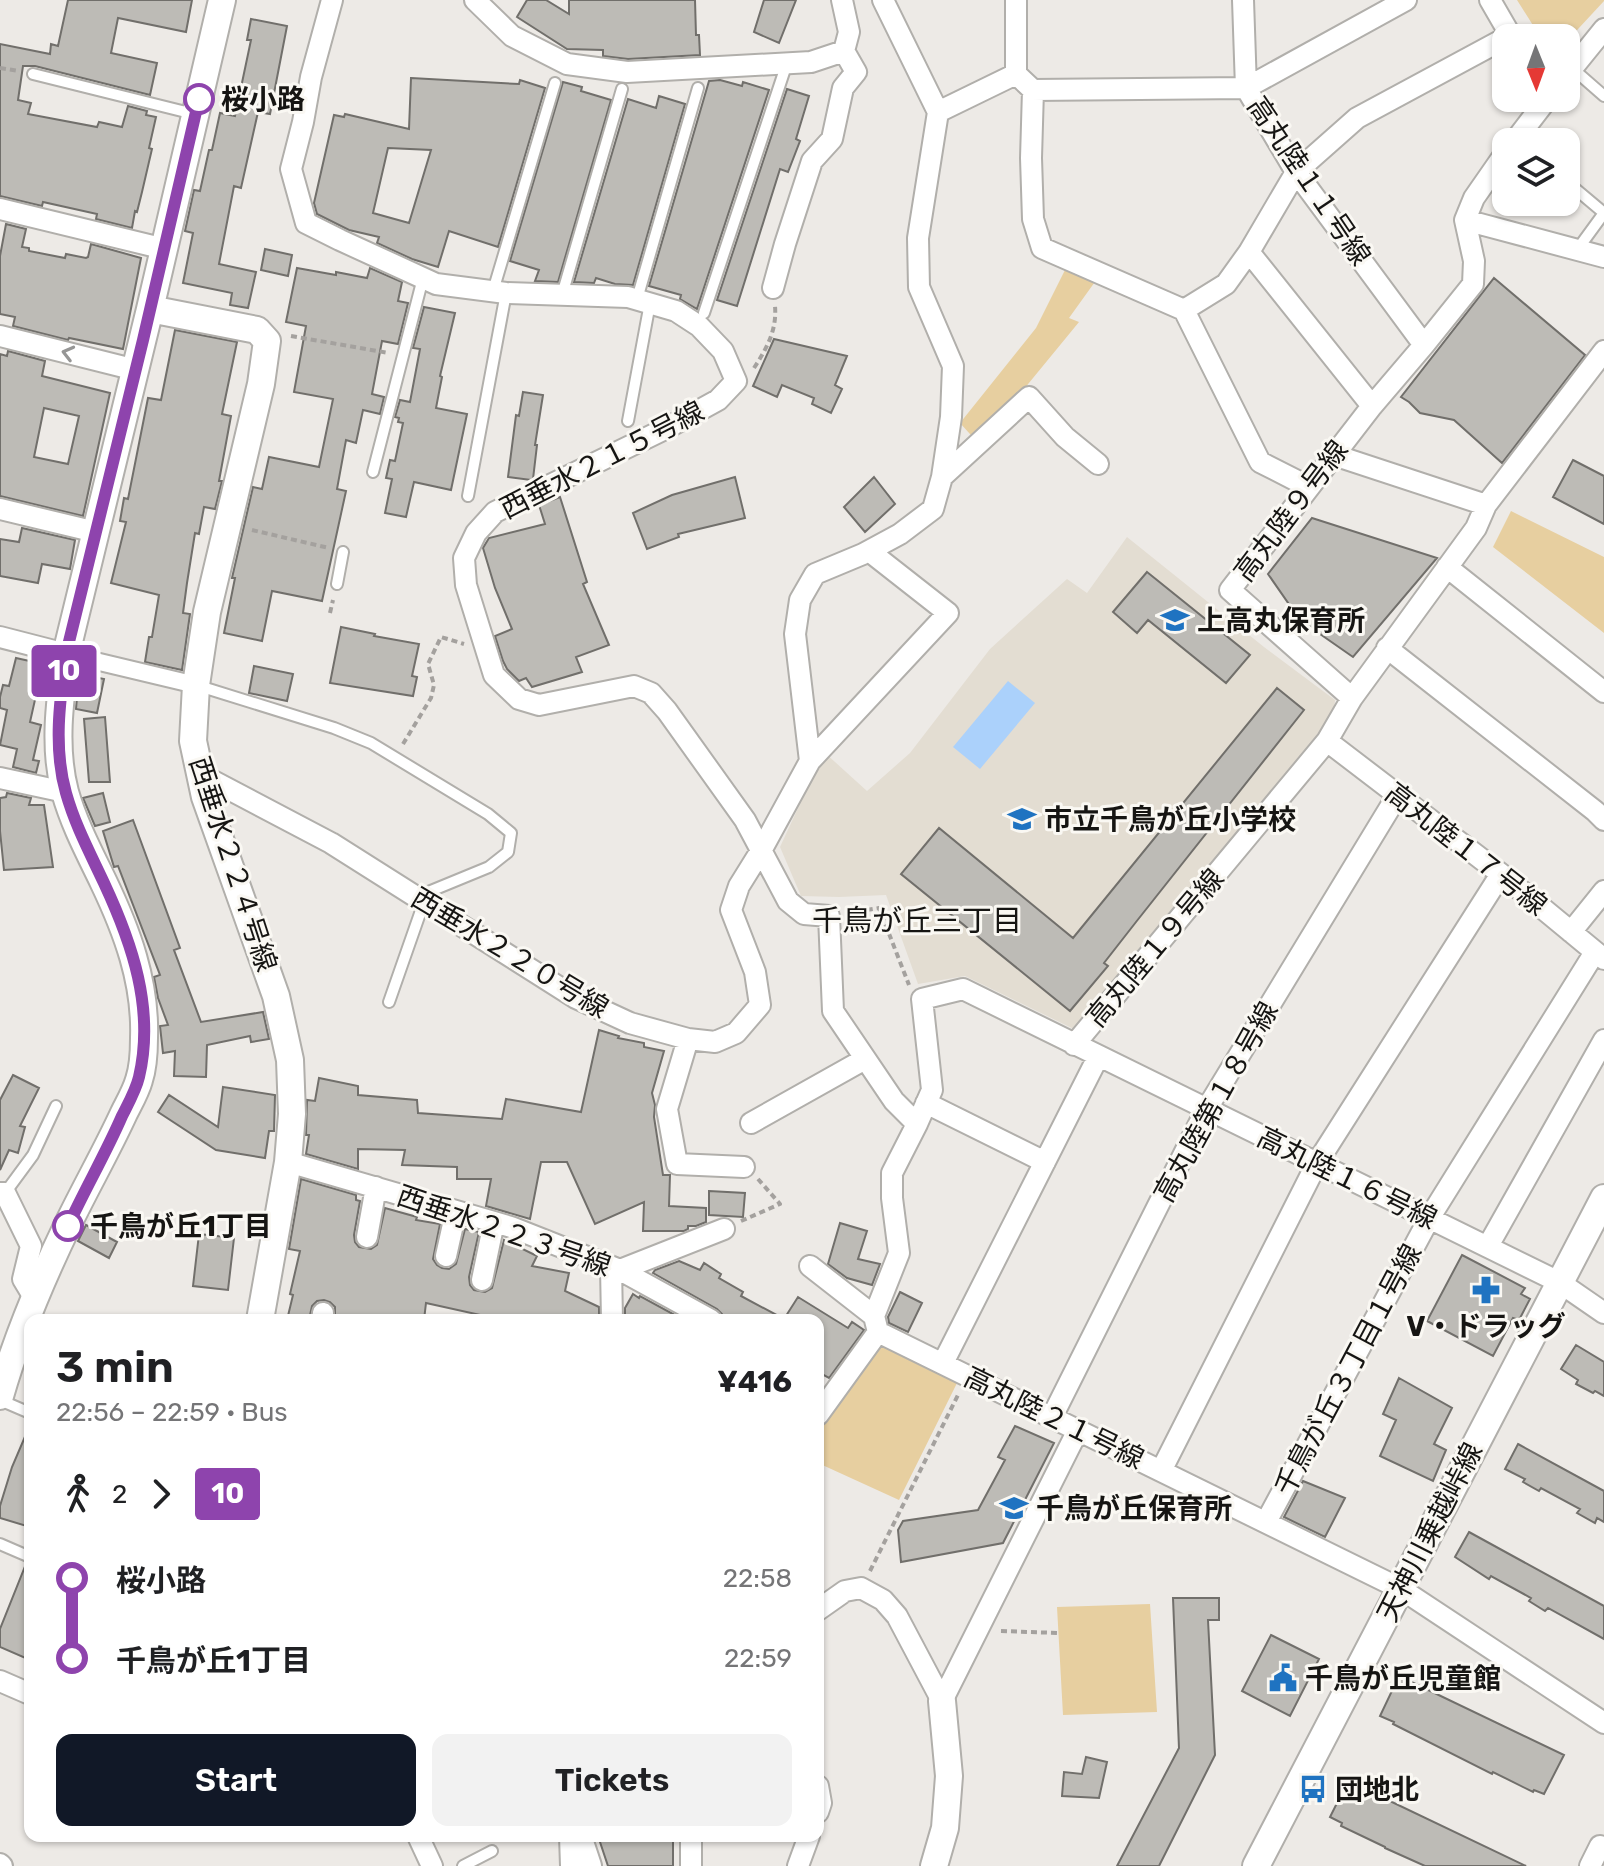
<!DOCTYPE html>
<html lang="en">
<head>
<meta charset="utf-8">
<style>
	body { margin:0; font-family:Rubik,"Noto Sans JP",sans-serif; background:#f2f2f2; color:#202124; height:100vh; display:flex; flex-direction:column; font-size:30px; white-space:nowrap }
	* { box-sizing:border-box; margin:0 }
	p { font-size:26px; color:#757577 }
	.icon { flex:none; width:44px; height:44px; fill:none; stroke:currentColor; stroke-width:2; stroke-linecap:round; stroke-linejoin:round }
	.map { position:relative; flex:1; overflow:hidden }
	.sheet { position:absolute; left:24px; top:1314px; width:800px; height:528px; display:flex; flex-direction:column; background:#fff; border-radius:16px; box-shadow:0 2px 6px #0004 }
	.sheet>* { flex:none }
	.badge { padding:0 16px; border-radius:6px; font-size:28px; line-height:52px }
	.needle { width:52px; rotate:179deg }
	.controls { position:absolute; left:1492px; top:24px; display:grid; gap:16px }
	.controls a { display:grid; place-items:center; width:88px; height:88px; border-radius:16px; background:#fff; box-shadow:0 2px 6px #0004; font-size:40px }
	.map>.badge { position:absolute; translate:-50% -50%; box-shadow:0 0 0 4px #fff }
	.legs { display:flex; align-items:center; gap:12px; height:88px; padding:0 32px; font-size:26px }
	.legs p { margin-inline-start:auto }
	.headline { display:flex; align-items:center; justify-content:space-between; height:136px; padding:0 32px }
	h1 { font-size:44px; font-weight:600; line-height:60px }
	.cta { display:flex; gap:16px; margin-top:auto; padding:16px 32px }
	.cta a { flex:1; height:92px; border-radius:16px; background:#111827; color:#fff; font-size:32px; font-weight:600; line-height:92px; text-align:center }
	.cta a+a { background:#f2f2f2; color:#202124 }
	ul { padding:0 32px; list-style:none }
	li { display:flex; align-items:center; gap:28px; height:80px; font-size:30px }
	li i { display:grid; place-items:center; width:12px; height:100%; margin:0 10px; background:currentColor }
	li i::after { content:''; width:20px; height:20px; margin:-10px; border:6px solid; border-radius:50%; background:#fff }
	li p { margin-inline-start:auto }
	li:first-child i { background:linear-gradient(#0000 50%,currentColor 0) }
	li:last-child i { background:linear-gradient(currentColor 50%,#0000 0) }
	.map>svg:first-child { display:block }
</style>
</head>
<body>
<div class="map">
<svg width="1604" height="1866" viewBox="0 0 1604 1866">
	<rect width="100%" height="100%" fill="#edeae6"/>
	<path fill="#e3ddd2" d="M1127 537 1264 647 1335 700 1334 711 1319 734 1078 1031 965 976 918 984 886 895 839 897 801 896 780 847 824 752 867 791 910 753 990 649 1067 579 1087 593Z"/>
	<path fill="#e7cfa0" d="M1517 0H1604V1L1566 42V38H1541Z
		M1067 266 1097 279 1069 318 1079 322 979 444 960 423 1036 328Z
		M1511 511 1604 557V633L1493 547Z
		M891 1347 958 1381 899 1500 818 1463V1424L877 1348Z
		M1150 1604 1157 1712 1063 1715 1057 1607Z"/>
	<path fill="#abd1fb" d="M1008 681 1035 703 980 769 953 747Z"/>
	<path fill="#bdbbb6" stroke="#716f6b" stroke-width="2" fill-rule="evenodd" d="M68 0H192L186 32 118 18 111 53 157 63 150 95 35 66H23L18 100 31 103 28 114 97 127 99 122 122 127 128 106 147 111 146 115 156 117 149 148 152 149 142 192 137 212 135 211 132 228 96 219 97 214 43 202 42 206 0 196V44L50 54 51 44 58 46Z
		M527 0H546L569 14V0H695L696 35H699L700 55 628 59 603 56V50L567 49 517 17Z
		M764 0H796L779 43 754 32Z
		M251 19 287 26 270 114 258 112 241 188 234 186 219 264 256 272 248 308 230 305 232 293 183 283 193 233 185 231 194 190 200 191 209 150H212L220 113 235 116 251 40H247Z
		M411 78 519 84 520 80 545 88 498 247 449 231 438 267 412 259 377 243 379 237 349 230 317 214 314 203 334 115 344 117 345 114 409 129ZM388 148 431 150 409 223 373 213Z
		M720 80 742 86 743 82 769 90 697 309 680 299 681 295 649 286 709 81Z
		M563 82 582 87 581 91 611 100 558 282 535 281 539 270 510 261Z
		M787 89 809 96 796 139 800 141 788 172 780 169 737 306 717 300Z
		M659 96 685 104 633 285 615 284 596 278 594 283 574 282 628 99 656 108Z
		M6 224 26 229 22 247 29 248V251L65 258 66 254 86 258 88 257 91 244 141 258 123 349 69 338 68 340 13 326 15 317 0 314V256Z
		M265 249 292 255 288 276 261 270Z
		M297 268 336 275V272L367 278 370 268 402 282 398 301 408 303 398 344 382 341 372 394 384 397 380 414 363 410 356 443 346 440 337 489 346 491 322 601 272 591 262 641 224 633 235 578H232L253 487 262 489 269 457 319 467 333 399 294 392 306 326 286 322Z
		M1494 278 1585 355 1502 463 1454 420 1420 413 1409 402 1401 397Z
		M424 307 455 313 440 376 442 377 436 408 467 414 451 490 414 482 406 517 385 513 392 479 386 478 390 460 395 461 403 423 398 422 399 418 395 417 400 400 410 402 420 349 413 348Z
		M175 330 237 342 222 414 231 416 219 481H222L215 509 204 507 199 534 195 533 187 583 183 613 190 614 182 670 145 662 149 637H152L159 595 111 583 126 522 120 521 124 498 128 499 148 398 161 400Z
		M774 339 847 356 835 385 842 389 831 413 812 404 814 398 782 385 777 397 753 386Z
		M8 351 45 361 42 376 110 393 83 516 0 496V354L7 356ZM44 408 79 416 68 464 34 457Z
		M523 392 543 395 535 445H537L533 479 531 480 508 477 516 415 519 416Z
		M1573 460 1604 476V524L1553 497Z
		M735 477 745 518 678 534 679 537 647 549 633 513 672 495Z
		M874 477 895 504 865 532 844 507Z
		M560 497 587 582 583 584 609 645 576 657 582 672 532 687 526 678 519 681 507 669 503 661 495 636 512 629 495 588 483 548 489 538 545 524 539 505Z
		M1312 518 1437 558 1353 657 1300 620 1268 574Z
		M22 528 75 540 70 569 42 564 38 583 0 576V539L19 542Z
		M1147 572 1250 655 1226 683 1148 620 1137 633 1113 612Z
		M341 627 375 634 374 636 419 644 412 676 417 677 413 696 330 683Z
		M16 658 43 664 30 722 41 725 33 760 39 761 36 773 13 767 17 749 0 745 7 710 0 708V697L3 685 9 686Z
		M254 666 293 674 287 701 249 693Z
		M79 674 104 679 97 713 76 709Z
		M1277 688 1304 710 1136 922 1104 963 1108 966 1070 1011 901 874 939 828 1073 938Z
		M105 717 110 782H89L84 719Z
		M7 793 31 798 29 805H44L53 867 4 870 0 831V798L6 797Z
		M103 793 110 822 95 826 83 798Z
		M133 820 180 948 174 950 201 1022 263 1012 269 1039 251 1042 250 1036 207 1045 206 1077 174 1076 175 1051 163 1053 160 1026 168 1025 158 998 154 977 160 975 118 866 114 867 103 831Z
		M599 1030 619 1036 618 1038 644 1043V1047L664 1051 652 1093 655 1105 654 1117 663 1175H670L669 1206 706 1208V1222L696 1226H688V1229L684 1231H643L644 1202 595 1224 567 1162H541L530 1219 486 1206 491 1179H457V1167L402 1165 405 1150 358 1149V1169L306 1154 309 1135H306L307 1100 315 1101 319 1078 358 1086V1095L417 1100 418 1113 502 1119 506 1099 581 1112Z
		M13 1075 39 1088 20 1126 25 1127 18 1153 9 1150 0 1170V1100Z
		M223 1087 275 1095 274 1131H269L265 1158 216 1150 158 1112 169 1095 218 1127Z
		M301 1179 356 1195V1200L360 1201 354 1235 355 1242 359 1247 371 1249 377 1245 385 1208 417 1217 416 1220 440 1224 433 1259 437 1265 442 1268 449 1269 456 1264 465 1229 479 1232 469 1277 470 1285 474 1290 485 1292 492 1288 504 1240 537 1256 532 1266 569 1273 565 1291 599 1307V1320H494V1318L426 1303 424 1320H335V1307L330 1302 324 1300 317 1301 312 1306 309 1320H287L293 1295 290 1294 300 1251 289 1249Z
		M709 1191 745 1193 743 1217 709 1215Z
		M840 1223 867 1231 858 1259 880 1264 872 1285 847 1278 828 1264Z
		M86 1225 117 1242 109 1258 78 1241Z
		M199 1234 234 1238 228 1290 193 1286Z
		M1462 1255 1525 1288 1521 1294 1530 1299 1519 1320 1513 1318 1493 1356 1427 1321Z
		M679 1261 700 1270 704 1263 721 1274 719 1278 743 1292 741 1296 784 1319 798 1297 848 1328 852 1322 864 1330 829 1378 818 1372V1320H724L722 1314 717 1309 653 1273 655 1270Z
		M900 1292 922 1303 908 1332 889 1323 888 1317Z
		M633 1294 639 1298 640 1296 684 1320H625V1308Z
		M1576 1345 1604 1362V1396L1595 1391 1593 1393 1576 1384 1578 1380 1561 1369Z
		M1399 1378 1452 1408 1434 1444 1446 1450 1433 1481 1380 1456 1396 1420 1383 1414Z
		M30 1425V1527L0 1518V1506L12 1467Z
		M1015 1426 1054 1443 1003 1543 901 1562 898 1530 903 1521 978 1510 1005 1460 998 1457Z
		M1518 1444 1604 1491V1522L1597 1518 1595 1523 1577 1513 1580 1509 1541 1488 1539 1491 1523 1482 1525 1479 1505 1469Z
		M1303 1481 1345 1498 1325 1537 1284 1517Z
		M1469 1532 1604 1606V1639L1548 1608 1545 1611 1529 1601 1531 1598 1491 1576 1489 1579 1455 1557Z
		M26 1564 30 1565V1660L0 1647V1629Z
		M1173 1598H1219V1620H1208L1215 1755 1159 1866H1117L1179 1748Z
		M1271 1635 1319 1659 1290 1716 1242 1691Z
		M1399 1676 1564 1755 1544 1794 1534 1790 1533 1792 1493 1772 1492 1774 1393 1724 1394 1722 1380 1716Z
		M1086 1757 1107 1762 1099 1798 1062 1796 1064 1772 1082 1774Z
		M1348 1781 1526 1866H1425L1385 1848V1847L1341 1826 1342 1823 1330 1817Z
		M598 1836H673V1866H608Z"/>
	<g fill="none" stroke-linecap="round" stroke-linejoin="round">
		<defs>
			<path id="service" d="M1572 68 1604 96
				M33 74 194 114
				M1566 181 1604 213 1577 250
				M493 291 555 83
				M562 295 622 89
				M637 299 698 88
				M704 313 787 63
				M628 421 650 303
				M373 472 423 278
				M468 496 506 293
				M337 584 343 552
				M199 686 334 728 371 743 488 814 511 833 508 852 489 867 416 897
				M389 1002 424 902
				M5 1193 33 1155 56 1106
				M0 1400 30 1413
				M0 1544 30 1557
				M463 1866 492 1851"/>
			<path id="pedestrian" d="M66 654 196 685"/>
			<path id="minor" d="M332 0 311 77 303 122 291 169 306 223 340 240 436 284 506 293 628 297 676 311 699 326 723 351 736 381 718 400 667 428 495 512 476 533 464 558 466 585 494 675 519 699 539 705 634 686 651 693 667 711 745 820 788 901 804 914 829 916 833 1011 894 1101 917 1124
				M475 0 512 36 567 64 627 72 811 62 844 51 849 32 842 0
				M1243 0 1246 88 1296 172 1424 345
				M1490 0 1512 38
				M1016 74 1033 90 1031 158 1033 219 1042 248 1184 310
				M1566 76 1604 29
				M1033 90 1246 88 1406 0
				M938 112 1016 74V0
				M1514 142 1548 98
				M0 209 165 249
				M1465 220 1474 198 1506 152
				M1249 252 1372 406
				M1604 257 1465 220 1474 261 1473 284 1424 345 1372 406 1230 590 1352 698 1476 528 1486 505 1604 351
				M773 288 785 244 812 161 832 139 843 88 856 72 844 51
				M1184 310 1226 284 1249 252 1296 172 1357 118 1511 35
				M1184 310 1260 462 1309 487
				M0 336 136 370
				M1334 455 1486 505
				M942 477 1029 397 1065 437 1098 464
				M0 509 96 532
				M1447 567 1604 692
				M0 637 66 654
				M1387 648 1595 811 1604 820
				M1327 741 1501 874 1604 959
				M810 761 948 613 869 551
				M200 774 331 843 576 998 630 1023 688 1039 715 1042 736 1033 760 1005 755 972 731 910 739 886 762 849 810 761 795 634 800 600 815 574 863 554 900 534 933 509 942 477 951 417 953 366 919 287 918 238 938 112 883 0
				M0 778 65 792
				M1571 932 1604 891
				M688 1039 667 1109 677 1164 744 1167
				M1074 1045 1327 741 1352 698
				M926 1103 1045 1162
				M751 1123 865 1059
				M288 1162 511 1227 620 1270 711 1320
				M0 1193H5L31 1246 23 1279 35 1299
				M367 1237 376 1187
				M1488 1246 1604 1040
				M446 1256 456 1211
				M810 1266 874 1316
				M611 1267 612 1320
				M620 1270 724 1229
				M482 1280 494 1222
				M322 1320 323 1313
				M878 1332 874 1316 899 1253 892 1198V1173L917 1124 932 1090 922 999 963 989 1559 1282 1604 1313
				M878 1332 1401 1589 1604 1723
				M943 1363 1098 1057
				M818 1415 878 1332
				M1052 1417 1206 1110 1397 796
				M1161 1471 1317 1163 1501 874
				M1266 1522 1430 1217 1595 952
				M818 1610 845 1591 861 1588 883 1600 897 1616 942 1701
				M0 1681 30 1694
				M942 1701 1078 1430
				M818 1786 821 1803 818 1812
				M418 1836 432 1866
				M570 1836 571 1866
				M691 1836V1866
				M0 1864 2 1866
				M798 1866 809 1836
				M1590 1866 1600 1846"/>
			<path id="tertiary" d="M150 309 257 330 267 341 261 384 207 612 196 685 193 741 205 797 276 996 290 1060 292 1114 288 1162 260 1320
				M0 1396C17 1336 42 1278 69 1222 87 1185 107 1150 124 1113 129 1103 136 1091 139 1080 143 1068 144 1051 144 1038 146 982 127 931 103 881 89 852 74 824 65 792 53 747 60 699 66 654L150 309 222 0
				M578 1836 588 1866
				M934 1866 945 1828 949 1776 942 1701
				M1256 1866 1604 1198"/>
		</defs>
		<use href="#service" stroke="#b1afab" stroke-width="14"/>
		<use href="#pedestrian" stroke="#b1afab" stroke-width="20"/>
		<use href="#minor" stroke="#b1afab" stroke-width="24"/>
		<use href="#tertiary" stroke="#b1afab" stroke-width="30"/>
		<path stroke="#a4a19e" stroke-width="4" stroke-dasharray="6 4" stroke-linecap="butt" d="M0 68 19 71
			M291 336 389 353
			M754 368C767 348 777 330 775 306
			M252 530 329 548
			M330 613 333 600
			M403 744 431 698 434 685 428 664 441 637 464 644
			M847 913 879 908 909 985
			M741 1221 780 1204 758 1179
			M870 1571 959 1393
			M1001 1631 1058 1633"/>
		<use href="#service" stroke="#fff" stroke-width="10"/>
		<use href="#pedestrian" stroke="#fff" stroke-width="16"/>
		<use href="#minor" stroke="#fff" stroke-width="20"/>
		<use href="#tertiary" stroke="#fff" stroke-width="26"/>
	</g>
	<defs><path id="oneway-chevron" d="M-2-3.5L2.5 0L-2 3.5" fill="none" stroke-width="1.6" stroke-linecap="round" stroke-linejoin="round" transform="scale(2)"/></defs>
	<use stroke="#969695" href="#oneway-chevron" transform="translate(68 353) rotate(-166)"/>
	<g fill="none" stroke-linecap="round" stroke-linejoin="round">
		<defs>
			<path id="line-1" d="M68 1226C85 1189 106 1153 122 1116 128 1104 136 1090 139 1077 155 1009 132 943 104 883 90 853 75 825 66 793 53 748 60 699 66 654L143 340 199 99"/>
		</defs>
		<use href="#line-1" stroke="#fff" stroke-width="18"/>
		<use href="#line-1" stroke="#8e44ad" stroke-width="12"/>
	</g>
	<defs>
		<symbol id="school-bare" viewBox="-9 -9 18 18"><path d="M0-5L7-2L0 1L-7-2ZM-4 1L0 2.5L4 1V4Q0 6-4 4Z" fill="#1f73c1" stroke="#faf8f3" stroke-width="2.5" paint-order="stroke"/></symbol>
		<symbol id="pharmacy-bare" viewBox="-9 -9 18 18"><path d="M-2-6h4v4h4v4h-4v4h-4v-4h-4v-4h4Z" fill="#1f73c1" stroke="#faf8f3" stroke-width="2.5" paint-order="stroke"/></symbol>
		<symbol id="civic-bare" viewBox="-9 -9 18 18"><path d="M-.6-6.5H3V-4.5H.6V-3L4-1V1h2V6H-6V1h2V-1L-.6-3ZM-1.2 2.5V6h2.4V2.5Z" fill="#1f73c1" stroke="#faf8f3" stroke-width="2.5" paint-order="stroke"/></symbol>
		<symbol id="bus-bare" viewBox="-9 -9 18 18"><path d="M-5-6H5V4H4V6H2V4H-2V6H-4V4H-5ZM-3.5-4V0h7V-4ZM-3.5 1.2v1.5H-2V1.2ZM2 1.2v1.5H3.5V1.2Z" fill="#1f73c1" stroke="#faf8f3" stroke-width="2.5" paint-order="stroke"/></symbol>
	</defs>
	<g fill-rule="evenodd">
		<use href="#school-bare" x="1155" y="600" width="40" height="40"/>
		<use href="#school-bare" x="1002" y="799" width="40" height="40"/>
		<use href="#pharmacy-bare" x="1466" y="1270" width="40" height="40"/>
		<use href="#school-bare" x="994" y="1488" width="40" height="40"/>
		<use href="#civic-bare" x="1263" y="1658" width="40" height="40"/>
		<use href="#bus-bare" x="1293" y="1769" width="40" height="40"/>
	</g>
	<g fill="#fff" stroke="#8e44ad" stroke-width="4">
		<circle cx="199" cy="99" r="14"/>
		<circle cx="68" cy="1226" r="14"/>
	</g>
	<g text-anchor="middle" dominant-baseline="central" stroke-width="6" stroke-linejoin="round" paint-order="stroke">
		<g font-size="28" font-weight="bold" fill="#161513" stroke="#faf8f3" text-anchor="start">
			<text x="221" y="99">桜小路</text>
			<text x="90" y="1226">千鳥が丘1丁目</text>
		</g>
		<g font-size="28" fill="#161513" stroke="#faf8f3">
			<text transform="translate(1309 181) rotate(56)">高丸陸１１号線</text>
			<text transform="translate(602 460) rotate(-27)">西垂水２１５号線</text>
			<text transform="translate(1291 511) rotate(-53)">高丸陸９号線</text>
			<text transform="translate(1466 849) rotate(38)">高丸陸１７号線</text>
			<text transform="translate(233 864) rotate(72)">西垂水２２４号線</text>
			<text transform="translate(1155 948) rotate(-50)">高丸陸１９号線</text>
			<text transform="translate(510 953) rotate(31)">西垂水２２０号線</text>
			<text transform="translate(1216 1102) rotate(-61)">高丸陸第１８号線</text>
			<text transform="translate(1347 1178) rotate(26)">高丸陸１６号線</text>
			<text transform="translate(504 1231) rotate(19)">西垂水２２３号線</text>
			<text transform="translate(1348 1370) rotate(-62)">千鳥が丘３丁目１号線</text>
			<text transform="translate(1054 1418) rotate(26)">高丸陸２１号線</text>
			<text transform="translate(1430 1532) rotate(-63)">天神川乗越峠線</text>
		</g>
		<g font-size="28" font-weight="bold" fill="#161513" stroke="#faf8f3" text-anchor="start">
			<text x="1197" y="620">上高丸保育所</text>
			<text x="1044" y="819">市立千鳥が丘小学校</text>
			<text x="1486" y="1326" text-anchor="middle">V・ドラッグ</text>
			<text x="1036" y="1508">千鳥が丘保育所</text>
			<text x="1305" y="1678">千鳥が丘児童館</text>
			<text x="1335" y="1789">団地北</text>
		</g>
		<g font-size="30" fill="#161513" stroke="#faf8f3">
			<text x="917" y="921">千鳥が丘三丁目</text>
		</g>
	</g>
</svg>
<div class="controls">
<a><svg class="needle" viewBox="-14 -14 28 28"><path d="M0-13l5 13h-10z" fill="#e53935"/><path d="M0 13l5-13h-10z" fill="#757577"/></svg></a>
<a><svg class="icon" aria-label="layers" viewBox="0 0 24 24"><path d="M12 4l9 5-9 5-9-5zM3 14l9 5 9-5"/></svg></a>
</div>
<b class="badge" style="left:64px;top:671px;background:#8e44ad;color:#fff">10</b>
<section class="sheet">
<div class="headline"><div><h1>3 min</h1><p>22:56 – 22:59 · Bus</p></div><b>¥416</b></div>
<div class="legs"><svg class="icon" aria-label="walk" viewBox="0 0 24 24"><circle cx="13" cy="4" r="2"/><path d="M13 8l-2 6 4 7M11 14l-3 7M7 12l3-4h3l4 4"/></svg>2<svg class="icon" aria-label="forward" viewBox="0 0 24 24"><path d="M9 5l7 7-7 7"/></svg><b class="badge" style="background:#8e44ad;color:#fff">10</b></div>
<ul>
<li><i style="color:#8e44ad"></i><b>桜小路</b><p>22:58</p></li>
<li><i style="color:#8e44ad"></i><b>千鳥が丘1丁目</b><p>22:59</p></li>
</ul>
<div class="cta"><a>Start</a><a>Tickets</a></div>
</section>
</div>
</body>
</html>
